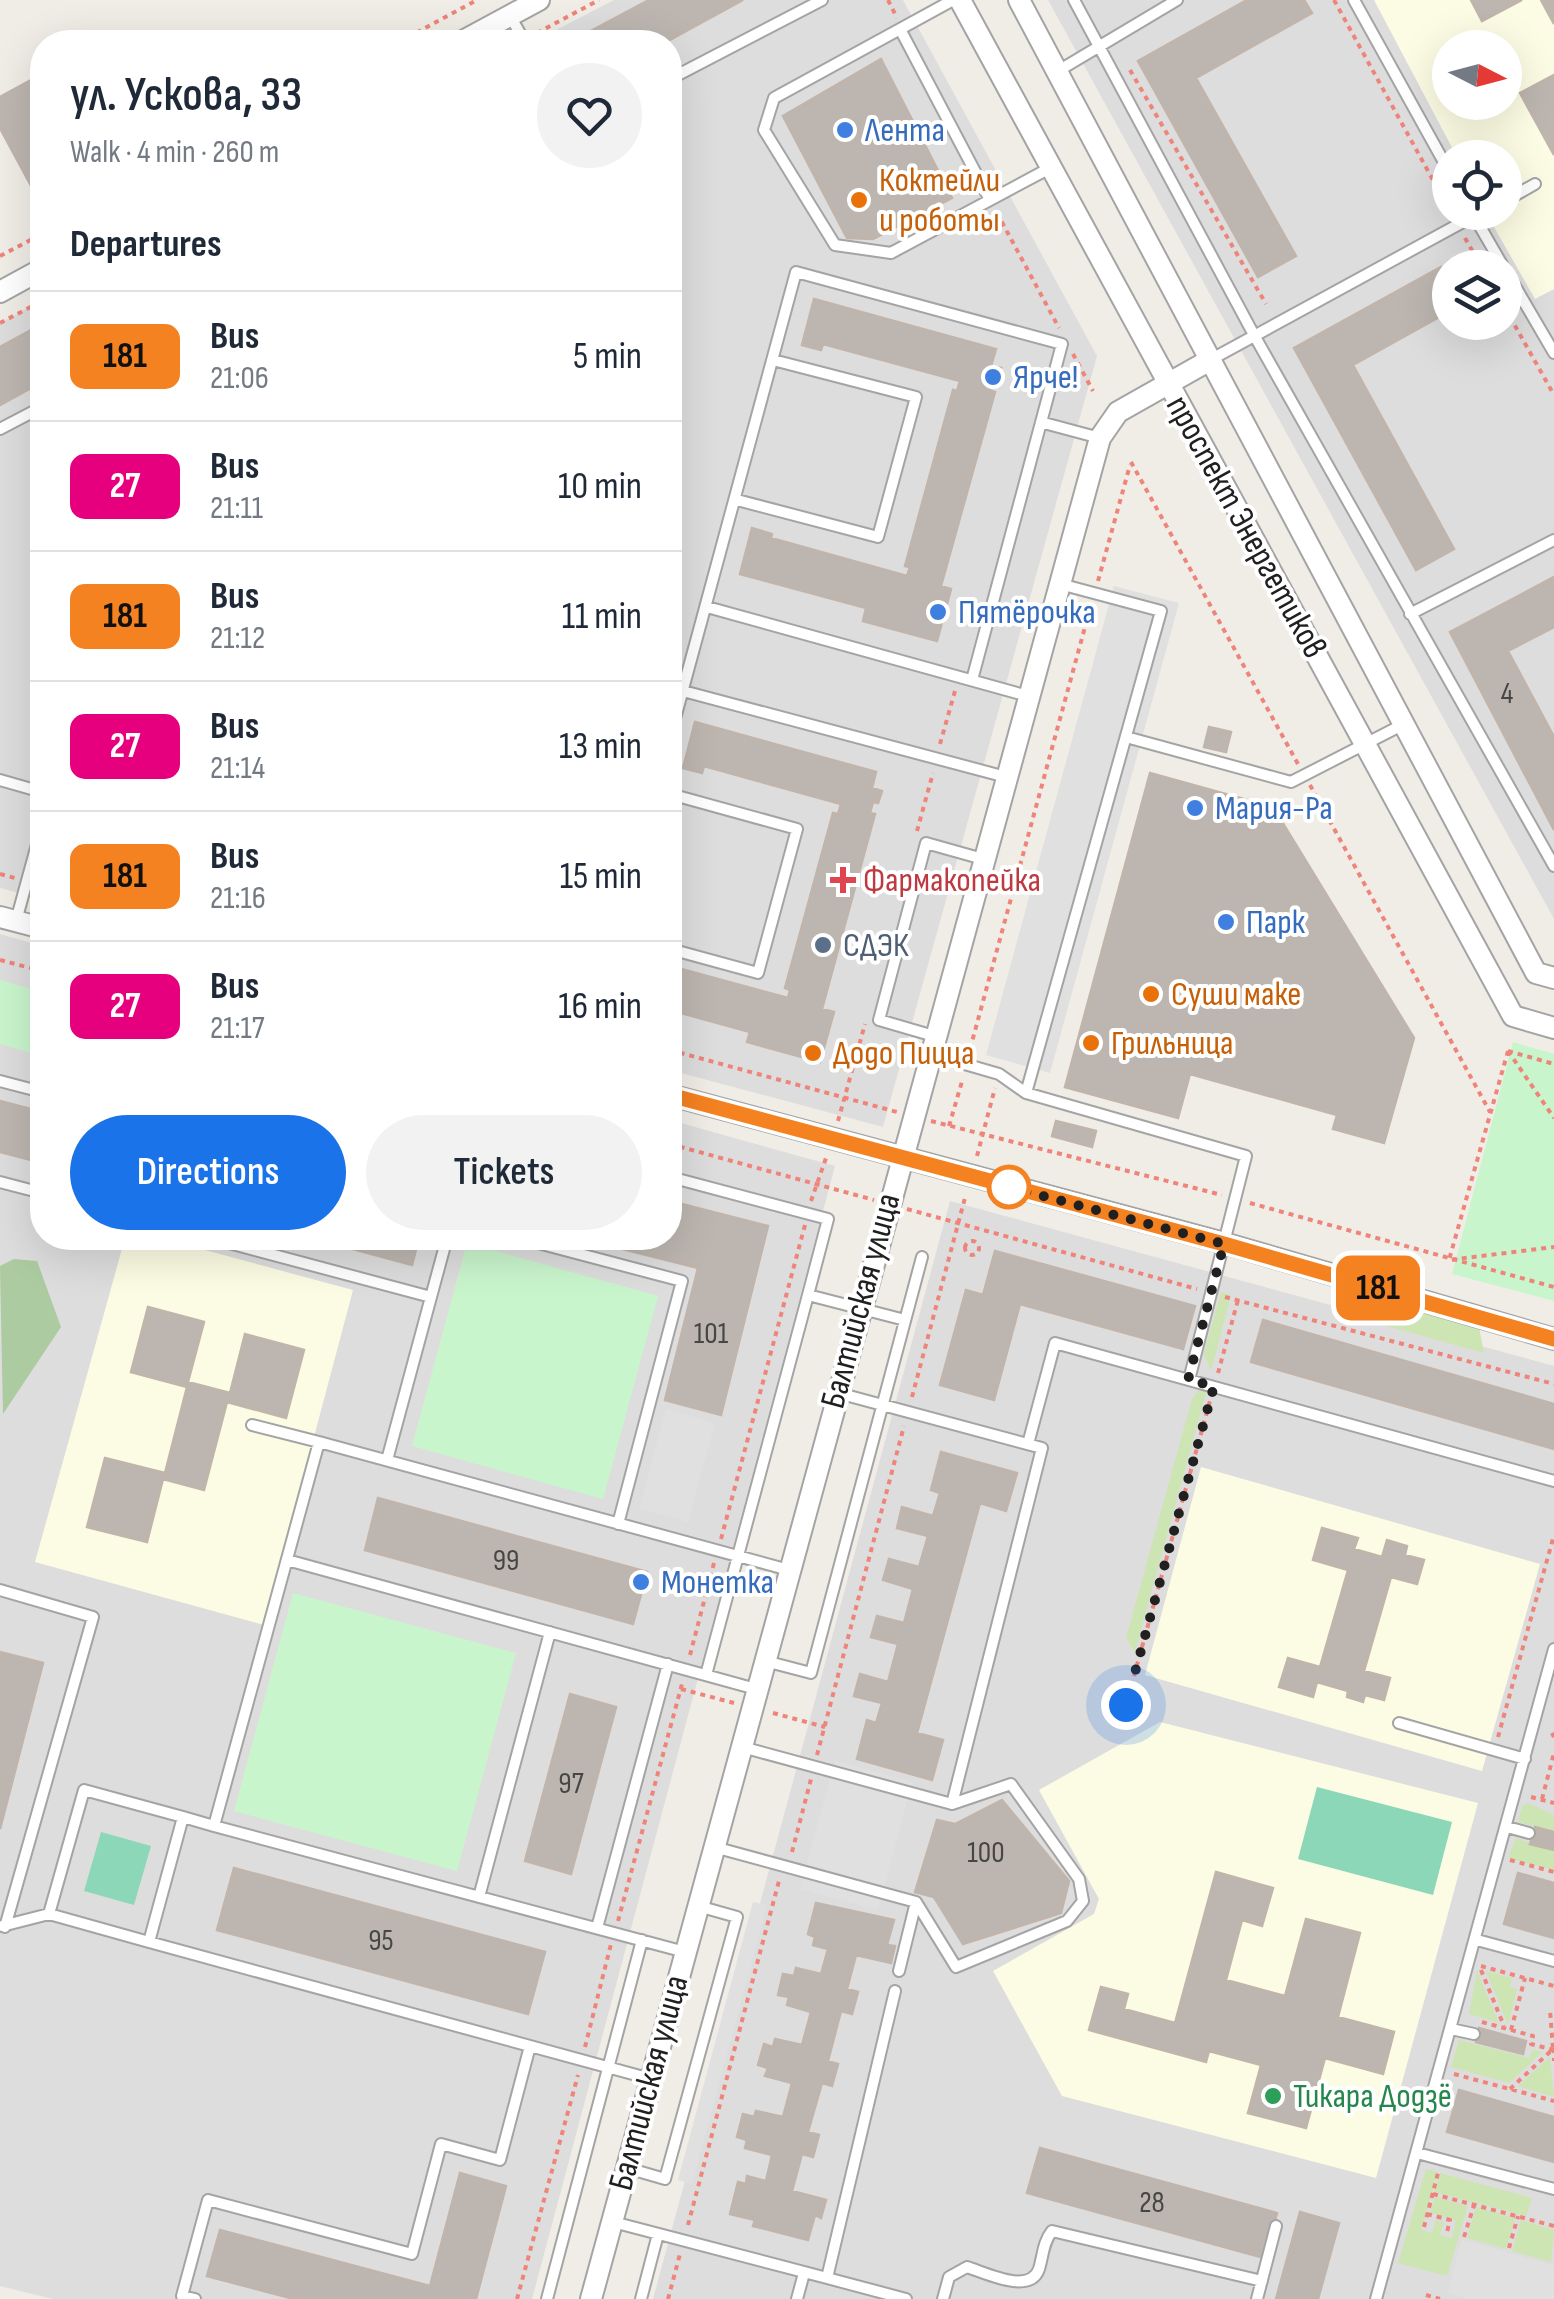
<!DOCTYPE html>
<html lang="en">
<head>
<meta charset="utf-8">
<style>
	body { margin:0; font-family:"Sofia Sans Condensed",sans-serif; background:#f2f2f3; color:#1f2937; height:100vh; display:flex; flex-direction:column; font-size:38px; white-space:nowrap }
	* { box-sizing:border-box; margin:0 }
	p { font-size:32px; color:#747a83 }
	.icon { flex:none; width:55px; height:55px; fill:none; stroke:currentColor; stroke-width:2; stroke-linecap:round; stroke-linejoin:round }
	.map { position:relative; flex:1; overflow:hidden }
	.details { position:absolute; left:30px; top:30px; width:652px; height:1220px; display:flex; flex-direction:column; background:#fff; border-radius:40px; box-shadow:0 10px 40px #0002 }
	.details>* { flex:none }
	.badge { padding:0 20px; border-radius:15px; font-size:35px; line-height:65px }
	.needle { width:65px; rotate:96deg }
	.buttons { position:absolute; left:1432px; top:30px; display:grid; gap:20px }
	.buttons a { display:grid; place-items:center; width:90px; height:90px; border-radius:50%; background:#fff; box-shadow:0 10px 40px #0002; font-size:50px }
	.you { position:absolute; width:50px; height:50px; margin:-25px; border:8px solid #fff; border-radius:50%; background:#1a73e8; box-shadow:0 0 0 15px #1a73e833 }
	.map>.badge { position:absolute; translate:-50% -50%; box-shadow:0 0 0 5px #fff }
	h2 { padding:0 40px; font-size:38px; line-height:90px }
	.round { display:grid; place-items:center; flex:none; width:105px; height:105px; border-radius:52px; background:#f2f2f3 }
	.summary { display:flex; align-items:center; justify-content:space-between; height:170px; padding:0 40px }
	h1 { font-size:48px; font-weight:600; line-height:75px }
	.primary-button { display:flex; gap:20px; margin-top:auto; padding:20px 40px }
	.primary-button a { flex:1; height:115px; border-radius:60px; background:#1a73e8; color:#fff; font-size:40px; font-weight:600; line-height:115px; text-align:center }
	.primary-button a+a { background:#f2f2f3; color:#1f2937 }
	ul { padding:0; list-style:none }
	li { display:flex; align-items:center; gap:30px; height:130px; padding:0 40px; border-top:2px solid #e0e1e3 }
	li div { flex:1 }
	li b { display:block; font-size:38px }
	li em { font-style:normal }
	li .badge { min-width:110px; font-weight:700; text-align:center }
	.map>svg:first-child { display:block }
</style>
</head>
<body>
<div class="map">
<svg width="1554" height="2299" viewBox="0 0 1554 2299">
	<rect width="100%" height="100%" fill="#f0ede7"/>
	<path fill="#dedddd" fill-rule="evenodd" d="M614 0H903L1097 356 883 1127 670 1070V42H533Z
		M1048 0H1554V919ZM1450 48H1505V102H1450ZM1450 158H1505V212H1450ZM1450 268H1505V322H1450Z
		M42 300V899L0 888V323Z
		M0 934 42 946V1238H670V1120L835 1166 532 2299H53L0 2286Z
		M950 1201 1554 1366V2299H653Z"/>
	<path fill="#fcfce4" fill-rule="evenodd" d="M1374 0H1554V289L1535 299 1486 213 1505 212V158L1457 157ZM1450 48H1505V102H1450Z
		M125 1238H160L353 1290 264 1625 35 1562Z
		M1201 1467 1540 1564 1482 1771 1145 1675Z
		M1160 1722 1478 1803 1376 2178 1062 2096 993 1971 1094 1914 1099 1899 1039 1790Z"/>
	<path fill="#cce5b2" d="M1221 1292 1231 1295 1211 1371 1204 1354Z
		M1359 1294 1479 1327 1484 1353 1340 1313 1348 1298Z
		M1200 1389H1207L1135 1652 1126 1638 1192 1399Z
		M1528 1803 1554 1815V1831L1518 1822 1522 1806Z
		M1516 1838 1554 1852V1870L1508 1858Z
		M1477 1971 1499 2023 1469 2014Z
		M1486 1971 1512 1978 1510 1987 1517 1989 1508 2025Z
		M1459 2040 1529 2058 1533 2049 1542 2052 1509 2083 1451 2067Z
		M1550 2057 1554 2097 1518 2086Z
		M1426 2169 1438 2172 1421 2230 1432 2233 1436 2220 1444 2222 1440 2235 1452 2238 1456 2220 1430 2213 1435 2197 1468 2206 1447 2276 1398 2263Z
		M1440 2173 1532 2198 1526 2216 1434 2192Z
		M1476 2207 1515 2218 1506 2249 1467 2238Z
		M1521 2220 1554 2230 1551 2262 1512 2251Z"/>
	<path fill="#adcba0" d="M14 1259 37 1261 61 1327 3 1414 0 1266Z"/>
	<path fill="#c9f5cc" d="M0 980 42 992V1056L0 1044Z
		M1513 1042 1554 1054V1301L1452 1274Z
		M467 1243 658 1296 603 1499 412 1446Z
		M293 1593 516 1653 457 1871 234 1811Z"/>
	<path fill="#8dd7b9" d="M1317 1787 1452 1822 1433 1895 1298 1859Z
		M101 1832 151 1846 134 1905 84 1891Z"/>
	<path fill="#e0e0e0" d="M1114 586 1179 603 1050 1073 986 1055Z
		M666 1409 715 1423 688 1522 639 1509Z
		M835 1761 912 1782 878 1910 800 1889Z
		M753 1902 767 1905 692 2184 678 2180Z
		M1462 2240 1554 2266V2299H1469L1447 2293Z"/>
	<path fill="#bdb6b0" stroke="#c0b4ab" stroke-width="2.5" d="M649 0H743L666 42H570Z
		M1247 0H1304L1312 13 1196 78 1296 256 1258 277 1138 61Z
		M1471 0H1522L1482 21Z
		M1541 0H1554V24Z
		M881 59 952 198 873 239 847 238 783 116Z
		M42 74V191L36 195 0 128V97Z
		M1554 75V155L1520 93Z
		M1441 267 1450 284V311L1353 365 1454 549 1416 570 1294 348Z
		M814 299 996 349 991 366 1001 368 989 390 995 392 941 586 951 589 937 641 863 621 866 608 740 574 752 528 772 534 771 538 907 576 910 567 905 566 953 390 957 391 960 381 823 344 821 350 802 345Z
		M42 324V382L0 405V347Z
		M1554 577V627L1508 651 1554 737V830L1450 632Z
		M695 722 876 772 872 788 882 791 878 803 873 802 870 813 875 814 822 1009 834 1012 820 1062 747 1042 750 1032 670 1010V966L788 998 790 990 785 988 833 813 838 814 841 804 704 766 702 773 683 768Z
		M1209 727 1231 732 1226 752 1204 747Z
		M1150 773 1273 807 1414 1038 1384 1143 1333 1129 1337 1115 1190 1074 1178 1118 1065 1087Z
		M0 1101 42 1112V1163L0 1152Z
		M1056 1121 1096 1131 1092 1147 1052 1136Z
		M670 1201 768 1226 721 1415 665 1400 698 1268 579 1238H670Z
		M312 1238H419L412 1265Z
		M995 1251 1195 1306 1183 1349 1020 1304 994 1400 940 1385 966 1290 983 1295Z
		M148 1307 204 1322 188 1382 230 1393 245 1334 304 1350 286 1418 227 1402 204 1490 163 1479 147 1542 87 1527 105 1458 165 1473 187 1387 131 1372Z
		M1263 1320 1554 1404V1449L1251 1362Z
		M941 1452 1017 1473 1006 1511 980 1503 917 1733 943 1740 932 1780 857 1759 867 1720 876 1723 882 1703 854 1696 860 1674 888 1682 898 1644 871 1637 877 1616 904 1623 913 1589 883 1580 889 1559 919 1567 928 1536 897 1528 902 1507 933 1516 940 1493 931 1490Z
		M378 1498 647 1572 633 1624 365 1550Z
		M1322 1528 1358 1538 1354 1549 1382 1557 1387 1540 1407 1546 1405 1555 1424 1560 1417 1584 1391 1577 1364 1671 1390 1678 1384 1700 1365 1695 1363 1702 1347 1697 1348 1691 1317 1682 1313 1697 1279 1687 1288 1658 1320 1667 1348 1570 1313 1560Z
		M0 1652 43 1663 0 1829Z
		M570 1694 616 1707 571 1874 525 1861Z
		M1002 1800 1069 1881 1061 1913 963 1944 934 1897 915 1892 937 1820 955 1824Z
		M1535 1827 1554 1832V1850L1530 1844Z
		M234 1868 545 1952 528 2014 217 1930Z
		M1216 1872 1273 1888 1262 1926 1242 1920 1226 1980 1285 1996 1306 1919 1360 1933 1338 2017 1394 2032 1383 2074 1325 2058 1306 2128 1248 2113 1261 2065 1209 2051 1206 2062 1089 2030 1101 1987 1128 1994 1124 2009 1175 2023Z
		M1518 1873 1554 1883V1938L1504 1924Z
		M816 1903 894 1920 887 1945 895 1946 891 1963 856 1955 847 1989 858 1992 852 2014 841 2011 828 2061 838 2064 832 2086 822 2083 808 2132 819 2135 813 2157 802 2154 792 2191 826 2200 821 2218 815 2215 808 2240 753 2226 755 2220 730 2214 738 2182 746 2184 747 2176 766 2181 772 2155 745 2148 747 2140 737 2137 743 2114 754 2117 756 2111 783 2117 792 2083 765 2076 768 2068 758 2065 764 2044 773 2047 775 2039 802 2045 811 2012 787 2005 789 1997 778 1995 783 1974 794 1976 796 1968 821 1974 828 1949 813 1945 815 1937 808 1934Z
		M1479 2028 1526 2041 1523 2054 1476 2042Z
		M1459 2090 1554 2117V2162L1447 2132Z
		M1040 2148 1277 2213 1264 2258 1027 2193Z
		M460 2173 506 2186 476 2299H294L207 2276 220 2230 430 2286Z
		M1300 2212 1339 2223 1318 2299H1276Z"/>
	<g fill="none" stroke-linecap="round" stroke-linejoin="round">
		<defs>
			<path id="service" d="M953 0 774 98 764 130 835 245 891 253 1050 168
				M1074 0 1254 335 1554 866
				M1354 0 1450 173
				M510 16 525 42
				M900 29 990 200
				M1058 71 1177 0
				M670 79 822 0
				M1505 201 1535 184
				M1505 269 1554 353
				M1210 360 1474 216 1504 268
				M1044 423 1100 438
				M0 429 42 407
				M737 500 878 537 916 397 773 360
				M707 607 1028 696
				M1410 614 1554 540
				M683 691 1006 777
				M670 737 796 272 1062 344 972 680
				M1126 737 1291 782 1404 724
				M0 780 42 792
				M670 794 797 829 758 973 670 949
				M16 921 42 826
				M934 1036 879 1020 926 843 983 859
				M930 1054 999 1074 1026 1093 1246 1156 1189 1380
				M0 1081 42 1092
				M1026 1093 1161 611 1060 584
				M670 1177 828 1219 808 1295
				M0 1182 42 1193
				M210 1238 431 1297 447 1238
				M519 1238 682 1281 618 1524
				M838 1393 1042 1448 952 1804
				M252 1425 319 1442
				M1028 1444 1055 1343 1554 1481
				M387 1460 431 1297
				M287 1560 756 1689
				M0 1590 93 1617 5 1927
				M765 1661 811 1673 922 1257
				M706 1675 808 1295 905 1320
				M1399 1723 1525 1759
				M742 1747 952 1804 1011 1784 1079 1879 1083 1901 1067 1921 956 1967 916 1902
				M214 1826 685 1952
				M1507 1827 1529 1833
				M714 1847 916 1902 899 1971
				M479 1897 550 1632
				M2 1926 49 1914
				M597 1928 668 1664
				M1477 1940 1554 1961
				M149 1942 49 1914 84 1790 183 1817
				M1451 2029 1474 2034
				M651 2079 149 1942 183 1817 214 1826 319 1442 789 1570
				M1417 2153 1554 2189
				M627 2168 665 2179 737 1917 698 1906
				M613 2222 827 2278 895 1991
				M827 2278 906 2299
				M195 2299 182 2296 208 2200 412 2254 441 2144 500 2160 530 2046
				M547 2299 642 1940
				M641 2299 658 2234
				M797 2299 804 2273
				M943 2299 949 2277 967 2267C986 2273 1030 2295 1039 2269 1043 2256 1043 2242 1052 2231L1262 2281
				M1257 2299 1276 2226
				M1376 2299 1554 1649"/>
			<path id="minor" d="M960 0 1513 1016 1554 1028
				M1019 0 1536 973 1554 978
				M461 42 539 0
				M0 292 42 269
				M0 917 42 928
				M670 1095 1224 1243 1554 1339
				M591 2299 1100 438 1118 412 1210 360"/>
		</defs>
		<use href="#service" stroke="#a4a4a4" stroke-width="14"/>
		<use href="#minor" stroke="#a4a4a4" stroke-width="24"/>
		<path stroke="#ee847a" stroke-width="4" stroke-dasharray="5 5" stroke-linecap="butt" d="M888 0 897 18
			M1334 0 1450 211
			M537 33 599 0
			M399 42 477 0
			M1130 70 1266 304
			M997 213 1059 328
			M1465 238 1482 268
			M0 256 42 234
			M1505 308 1554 395
			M0 323 42 301
			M1073 354 1093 391
			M1131 462 1298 764
			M1098 581 1130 465
			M940 744 955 691
			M1310 785 1490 1112
			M917 831 933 773
			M0 874 15 878
			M0 960 42 971
			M970 1049 1091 605
			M670 1050 897 1112
			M1508 1051 1449 1260 1554 1247
			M1508 1051 1554 1118
			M1508 1051 1554 1064
			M838 1121 865 1024
			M931 1121 1222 1195
			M949 1126 963 1078
			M670 1144 874 1200
			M977 1156 995 1088
			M811 1201 826 1158
			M1250 1203 1554 1287
			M907 1209 1197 1289
			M965 1248a7 7 0 1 1 14 0a7 7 0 1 1-14 0Z
			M1225 1297 1554 1384
			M1218 1373 1238 1300
			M912 1397 966 1194
			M721 1539 805 1225
			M690 1655 714 1563
			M681 1689 734 1703
			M1126 1705 1210 1401
			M773 1713 825 1727
			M1552 1733 1554 1737
			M1498 1737 1554 1535
			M817 1755 904 1426
			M1531 1797 1554 1803
			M1542 1799 1554 1753
			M792 1852 811 1779
			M1510 1860 1554 1872
			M618 1921 682 1684
			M1481 1966 1554 1986
			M1481 1970 1504 2026
			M1482 2022 1533 2036 1531 2044 1554 2050
			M1511 2030 1525 1978
			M585 2047 611 1944
			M1554 2048V2061
			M1454 2074 1554 2101
			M1510 2089 1553 2049 1550 2010
			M1433 2194 1554 2226
			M1427 2214 1450 2220 1447 2232
			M688 2225 780 1877
			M1424 2227 1438 2173
			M1464 2237 1474 2205
			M1509 2248 1518 2216
			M1426 2295 1440 2299
			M517 2299 578 2075
			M668 2299 680 2254"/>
		<use href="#service" stroke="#fff" stroke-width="10"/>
		<use href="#minor" stroke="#fff" stroke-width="20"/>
	</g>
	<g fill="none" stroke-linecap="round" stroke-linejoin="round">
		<defs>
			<path id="line" d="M670 1095 1224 1244 1554 1339"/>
		</defs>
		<use href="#line" stroke="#fff" stroke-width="22"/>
		<use href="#line" stroke="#f58220" stroke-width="15"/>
		<path stroke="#202020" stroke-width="10" stroke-dasharray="0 18" d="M1009 1187 1224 1244 1188 1380 1214 1386 1126 1705"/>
	</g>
	<g fill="#3f7fe0" stroke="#fff" stroke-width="4">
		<circle cx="845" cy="130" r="10"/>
		<circle cx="993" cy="377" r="10"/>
		<circle cx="938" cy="612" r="10"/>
		<circle cx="1195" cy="808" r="10"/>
		<circle cx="1226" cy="922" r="10"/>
		<circle cx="641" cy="1582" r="10"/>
	</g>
	<g fill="#e8710a" stroke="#fff" stroke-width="4">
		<circle cx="859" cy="200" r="10"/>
		<circle cx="1151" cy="994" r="10"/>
		<circle cx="1091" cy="1043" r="10"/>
		<circle cx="813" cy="1053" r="10"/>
	</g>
	<path fill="#e0444e" stroke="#fff" stroke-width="4" d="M838 865h10v10h10v10h-10v10h-10v-10h-10v-10h10z"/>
	<circle fill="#5c6f8a" stroke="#fff" stroke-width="4" cx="823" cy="945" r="10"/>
	<circle fill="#fff" stroke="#f58220" stroke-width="5" cx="1009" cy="1187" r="20"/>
	<circle fill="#2e9e5b" stroke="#fff" stroke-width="4" cx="1273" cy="2096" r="10"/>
	<g text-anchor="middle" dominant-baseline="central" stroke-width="8" stroke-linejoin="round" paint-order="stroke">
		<g font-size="30" fill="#474644">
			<text x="1507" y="694">4</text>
			<text x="711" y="1334">101</text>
			<text x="506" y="1561">99</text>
			<text x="571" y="1784">97</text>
			<text x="986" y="1853">100</text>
			<text x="381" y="1941">95</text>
			<text x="1152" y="2203">28</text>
		</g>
		<g font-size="35" fill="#366cbe" stroke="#fff" text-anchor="start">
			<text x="865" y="130">Лента</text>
			<text x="1013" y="377">Ярче!</text>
			<text x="958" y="612">Пятёрочка</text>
			<text x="1215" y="808">Мария-Ра</text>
			<text x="1246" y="922">Парк</text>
			<text x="661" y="1582">Монетка</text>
		</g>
		<g font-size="35" fill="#c56008" stroke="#fff" text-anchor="start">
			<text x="879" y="180">Коктейли<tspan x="879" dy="40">и роботы</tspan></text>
			<text x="1171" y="994">Суши маке</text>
			<text x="1111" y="1043">Грильница</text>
			<text x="833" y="1053">Додо Пицца</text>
		</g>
		<g font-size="35" fill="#202020" stroke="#fff">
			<text transform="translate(1246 527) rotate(61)">проспект Энергетиков</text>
			<text transform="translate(861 1301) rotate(-75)">Балтийская улица</text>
			<text transform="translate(649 2083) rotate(-75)">Балтийская улица</text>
		</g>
		<g font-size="35" fill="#be3a42" stroke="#fff" text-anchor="start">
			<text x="863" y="880">Фармакопейка</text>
		</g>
		<g font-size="35" fill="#4e5e75" stroke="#fff" text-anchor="start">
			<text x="843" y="945">СДЭК</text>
		</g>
		<g font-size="35" fill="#27864d" stroke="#fff" text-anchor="start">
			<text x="1293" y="2096">Тикара Додзё</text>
		</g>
	</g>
</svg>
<div class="buttons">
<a><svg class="needle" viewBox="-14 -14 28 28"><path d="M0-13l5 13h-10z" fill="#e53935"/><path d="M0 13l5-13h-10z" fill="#747a83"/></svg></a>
<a><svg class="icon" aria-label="locate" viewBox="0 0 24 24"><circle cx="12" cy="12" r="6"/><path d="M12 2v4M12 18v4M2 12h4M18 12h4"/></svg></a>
<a><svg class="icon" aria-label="layers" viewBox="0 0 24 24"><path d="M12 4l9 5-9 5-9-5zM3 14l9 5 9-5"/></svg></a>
</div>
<div class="you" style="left:1126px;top:1705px"></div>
<b class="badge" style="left:1378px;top:1288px;background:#f58220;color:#111">181</b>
<section class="details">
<div class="summary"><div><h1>ул. Ускова, 33</h1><p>Walk · 4 min · 260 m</p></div><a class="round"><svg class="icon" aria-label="heart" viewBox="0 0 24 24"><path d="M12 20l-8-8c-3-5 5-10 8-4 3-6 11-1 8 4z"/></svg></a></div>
<h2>Departures</h2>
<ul>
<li><span class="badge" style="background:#f58220;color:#111">181</span><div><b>Bus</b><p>21:06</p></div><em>5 min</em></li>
<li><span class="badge" style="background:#e6007e;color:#fff">27</span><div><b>Bus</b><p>21:11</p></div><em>10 min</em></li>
<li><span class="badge" style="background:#f58220;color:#111">181</span><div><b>Bus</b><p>21:12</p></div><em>11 min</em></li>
<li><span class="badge" style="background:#e6007e;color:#fff">27</span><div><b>Bus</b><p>21:14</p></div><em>13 min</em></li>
<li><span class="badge" style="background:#f58220;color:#111">181</span><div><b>Bus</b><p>21:16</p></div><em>15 min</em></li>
<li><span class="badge" style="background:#e6007e;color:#fff">27</span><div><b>Bus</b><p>21:17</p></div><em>16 min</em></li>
</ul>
<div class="primary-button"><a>Directions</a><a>Tickets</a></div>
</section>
</div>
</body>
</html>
